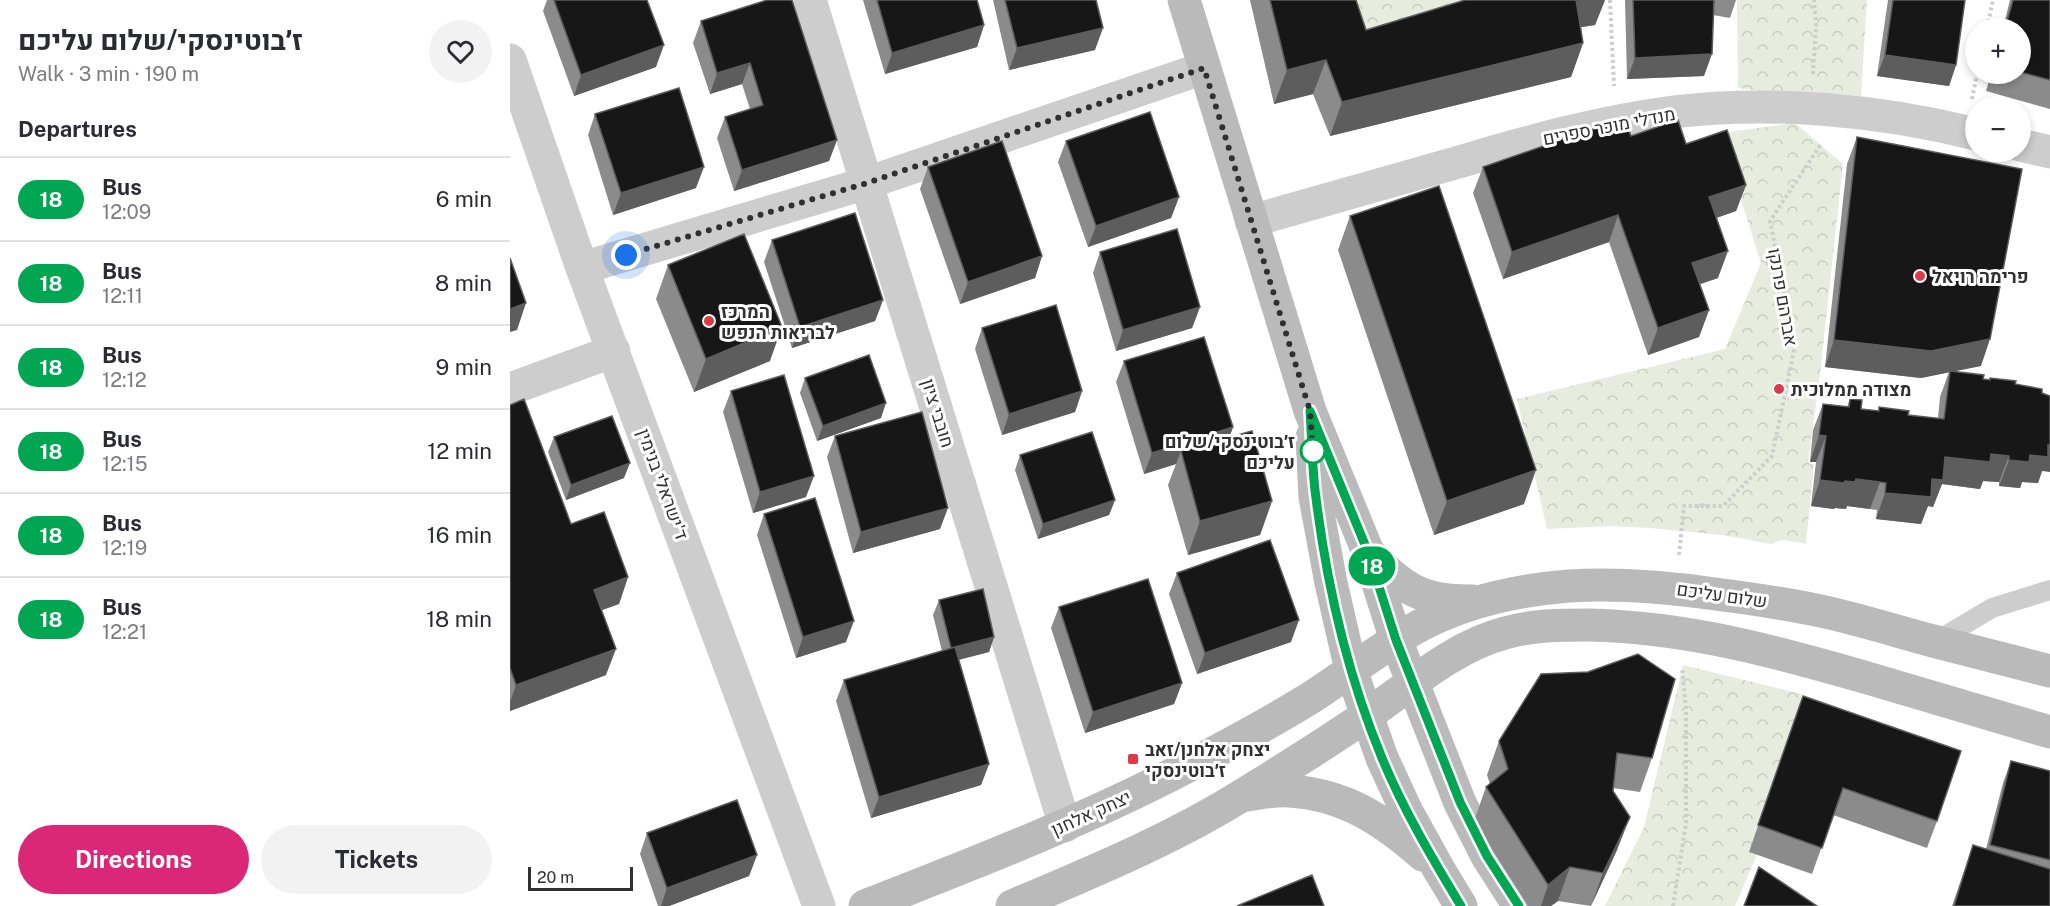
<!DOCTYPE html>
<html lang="en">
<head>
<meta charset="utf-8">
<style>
	body { margin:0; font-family:"Public Sans",Heebo,sans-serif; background:#f2f2f3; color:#2b2b33; height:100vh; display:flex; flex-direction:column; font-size:22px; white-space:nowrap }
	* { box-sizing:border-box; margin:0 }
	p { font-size:20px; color:#7c7c81 }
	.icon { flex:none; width:33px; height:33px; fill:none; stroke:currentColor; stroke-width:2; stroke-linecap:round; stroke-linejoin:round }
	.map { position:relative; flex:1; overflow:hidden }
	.details { display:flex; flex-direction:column; background:#fff; width:510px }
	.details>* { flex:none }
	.badge { padding:0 12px; border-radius:20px; font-size:21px; line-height:39px }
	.tools { position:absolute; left:1455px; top:18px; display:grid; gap:12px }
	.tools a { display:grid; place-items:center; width:66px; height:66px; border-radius:50%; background:#fff; box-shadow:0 3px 9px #0003; font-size:30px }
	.scale { position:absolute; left:18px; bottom:15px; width:105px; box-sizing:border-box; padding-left:6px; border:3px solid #303030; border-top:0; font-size:16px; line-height:21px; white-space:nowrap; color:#303030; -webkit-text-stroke:4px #fff; paint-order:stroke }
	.you { position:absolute; width:30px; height:30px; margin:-15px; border:4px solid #fff; border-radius:50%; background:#1a73e8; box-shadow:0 0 0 9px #1a73e833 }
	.map>.badge { position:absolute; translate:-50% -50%; box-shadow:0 0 0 3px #fff }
	h2 { padding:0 18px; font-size:22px; line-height:54px }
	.round { display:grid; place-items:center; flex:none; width:63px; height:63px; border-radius:32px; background:#f2f2f3 }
	.headline { display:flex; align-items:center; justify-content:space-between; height:102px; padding:0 18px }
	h1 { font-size:28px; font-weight:700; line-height:45px }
	.cta { display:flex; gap:12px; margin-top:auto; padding:12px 18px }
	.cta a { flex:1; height:69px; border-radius:36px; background:#db2777; color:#fff; font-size:24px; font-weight:700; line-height:69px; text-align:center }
	.cta a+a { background:#f2f2f3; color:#2b2b33 }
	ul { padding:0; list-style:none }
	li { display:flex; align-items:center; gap:18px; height:84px; padding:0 18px; border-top:2px solid #e1e1e2 }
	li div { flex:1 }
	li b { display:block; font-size:22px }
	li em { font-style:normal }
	li .badge { min-width:66px; font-weight:700; text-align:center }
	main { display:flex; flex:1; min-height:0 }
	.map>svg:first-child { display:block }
</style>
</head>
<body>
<main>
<section class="details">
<div class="headline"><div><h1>ז׳בוטינסקי/שלום עליכם</h1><p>Walk · 3 min · 190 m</p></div><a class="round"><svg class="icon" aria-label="heart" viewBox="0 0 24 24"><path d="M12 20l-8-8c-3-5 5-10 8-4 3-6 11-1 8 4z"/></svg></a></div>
<h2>Departures</h2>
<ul>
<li><span class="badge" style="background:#00a651;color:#fff">18</span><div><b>Bus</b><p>12:09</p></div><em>6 min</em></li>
<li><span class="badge" style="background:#00a651;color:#fff">18</span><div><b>Bus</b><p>12:11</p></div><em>8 min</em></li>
<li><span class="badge" style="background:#00a651;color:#fff">18</span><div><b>Bus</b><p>12:12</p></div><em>9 min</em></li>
<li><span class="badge" style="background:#00a651;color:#fff">18</span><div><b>Bus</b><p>12:15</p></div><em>12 min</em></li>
<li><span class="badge" style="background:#00a651;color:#fff">18</span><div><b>Bus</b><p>12:19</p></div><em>16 min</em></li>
<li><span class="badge" style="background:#00a651;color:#fff">18</span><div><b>Bus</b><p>12:21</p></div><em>18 min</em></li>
</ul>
<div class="cta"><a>Directions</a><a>Tickets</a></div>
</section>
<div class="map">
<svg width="1540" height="906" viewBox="0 0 1540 906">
	<defs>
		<pattern id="park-crowns" width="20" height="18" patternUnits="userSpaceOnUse" patternTransform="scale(1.5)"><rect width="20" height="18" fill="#e6eddf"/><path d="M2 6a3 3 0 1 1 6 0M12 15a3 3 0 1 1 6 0" fill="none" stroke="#c6ccc0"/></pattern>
	</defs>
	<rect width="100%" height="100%" fill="#fff"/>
	<path fill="url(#park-crowns)" d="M835 0H998L849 46Z
		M1227 0H1357L1351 96 1273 94 1228 88Z
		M1285 123 1333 164 1311 366 1298 463 1304 464 1296 544 1273 540 1261 544 1212 535 1140 528 1101 526 1037 529 1007 399 1215 349 1251 263 1210 133Z
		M1173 665 1292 694 1251 845 1225 906H1095L1134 827Z"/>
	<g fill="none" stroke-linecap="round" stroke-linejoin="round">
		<path stroke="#cdcdcd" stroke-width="4" stroke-dasharray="3 3" stroke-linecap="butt" d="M1100 0 1104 86
			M1477 28 1483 0
			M1303 74 1306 26 1304 0
			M1462 99 1467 74
			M1169 555 1174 506H1213L1262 456 1285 346 1260 221 1311 144
			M1163 906 1176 823V710L1172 668"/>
		<path stroke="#cdcdcd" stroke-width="20" d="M1425 642 1482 608 1540 590"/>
		<path stroke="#cdcdcd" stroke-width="33" d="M300 0 555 826
			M0 60 72 268 309 906
			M1510 145 1540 152
			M741 221C813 201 884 180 956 160 1024 140 1093 121 1163 112 1261 100 1370 110 1466 134
			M72 268 357 183 694 68
			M0 389 104 351"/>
		<path stroke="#bababa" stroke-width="33" d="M674 0 800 411 858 552 886 640 950 803 977 856 1009 906
			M802 437 805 497 821 583 841 670 872 758 896 810 928 868 951 906
			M859 553C892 589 913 602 963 601
			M737 795C751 793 765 790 779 791 834 794 873 820 913 855
			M355 906C468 862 581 818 688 761 728 740 767 719 805 695 840 672 874 645 911 625 955 602 1009 590 1059 586 1108 583 1156 587 1205 594 1245 599 1285 605 1324 614 1357 622 1390 632 1423 641 1462 651 1501 661 1540 671
			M502 906C582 872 663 839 736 793 778 767 820 741 860 713 902 684 945 646 995 633 1022 625 1051 625 1079 625 1177 627 1268 652 1361 679 1421 697 1480 714 1540 732"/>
	</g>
	<path fill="#8b8b8b" d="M37 0H137L146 67 64 96 33 11Z
		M257 0 327 140 319 161 224 191 207 138 215 117 240 109 232 84 200 94 183 43 191 21Z
		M353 0H467L474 25 467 47 375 74Z
		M483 0H586L585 50 499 70Z
		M740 0H846L856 30 955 0H1095L1085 25 1071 27 1073 43 1061 77 820 136 803 94 764 104Z
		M1115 0H1226L1220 18 1203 15 1194 76 1117 79Z
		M1378 0H1455L1446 65 1439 86 1367 76Z
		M1500 0H1540V109L1476 91 1481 74H1510V28H1493Z
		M85 114 186 188 103 215 78 135Z
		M1121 136 1176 144 1236 185 1226 211 1206 218 1208 278 1190 284 1199 310 1189 337 1138 355 1099 242 993 279 963 193 973 167Z
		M1347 137 1471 366 1444 371 1473 379 1479 380 1480 378 1505 384 1532 471 1528 483 1512 482 1510 488 1489 486V482L1473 481 1470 489 1432 484 1423 507 1418 506 1411 524 1366 519 1367 510 1360 509 1337 506 1336 509 1325 508 1324 509 1301 506 1306 462H1300L1303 430 1313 404 1337 407 1340 399 1351 409 1368 411 1369 407 1398 415 1428 418 1430 397 1439 372 1411 378 1315 367 1337 164Z
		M556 141 669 197 661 218 578 247 548 162Z
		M418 167 532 256 525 278 450 304 410 189Z
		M840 216 1014 504 924 535 828 250Z
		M262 240 373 300 365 321 282 348 254 262Z
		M590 252 690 307 682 328 606 351 583 273Z
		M158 265 260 361 184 392 146 299Z
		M472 328 572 391 565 412 492 435 465 349Z
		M614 361 723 427 719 438 762 501 750 535 678 555 658 485 666 464 634 474 606 382Z
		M295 378 371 418 307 441 290 393Z
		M221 391 296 497 243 513 213 412Z
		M0 405 61 524 118 577 109 604 92 610 96 675 0 711Z
		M325 436 430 529 343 553 317 457Z
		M44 437 114 478 56 500 38 452Z
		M510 455 605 500 599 515 528 539 505 470Z
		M254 514 336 642 286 658 247 535Z
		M667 573 781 642 687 674 659 594Z
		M429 600 484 637 479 652 449 660 479 764 471 785 361 818 326 701 334 680 432 651 423 615Z
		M549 607 672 683 664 704 575 733 541 628Z
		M1078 672 1142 758 1130 792 1103 788 1107 850 1081 906 1048 901 1041 906H1018L964 821 976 787 980 784 977 775 989 741Z
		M1284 722 1427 821 1417 848 1323 815 1302 874 1239 852Z
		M1501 761 1540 771V906H1442L1463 845 1476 849 1493 783Z
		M137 833 247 855 239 876 159 906H148L130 854Z"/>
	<path fill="#5d5d5d" d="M1064 0H1095L1085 25 1053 30Z
		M474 25 467 47 375 74 382 53Z
		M593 28 585 50 499 70 507 48Z
		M1073 43 1061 77 820 136 832 102Z
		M154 45 146 67 64 96 71 75Z
		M1202 54 1194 76 1117 79 1125 58Z
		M1375 55 1446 65 1439 86 1367 76Z
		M816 60 803 94 764 104 777 70Z
		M240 63 232 84 200 94 207 73Z
		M327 140 319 161 224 191 232 170Z
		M194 167 186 188 103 215 111 193Z
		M1236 185 1226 211 1189 224 1199 197Z
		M669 197 661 218 578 247 586 226Z
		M1108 215 1099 242 993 279 1002 252Z
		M1218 251 1208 278 1173 290 1182 263Z
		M532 256 525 278 450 304 458 282Z
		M373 300 365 321 282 348 290 327Z
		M16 303 7 330 0 332V309Z
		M690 307 682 328 606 351 613 330Z
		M1199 310 1189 337 1138 355 1148 328Z
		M272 327 260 361 184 392 196 359Z
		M1480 339 1471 366 1411 378 1315 367 1324 340Z
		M572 391 565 412 492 435 499 414Z
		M376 403 371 418 307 441 313 426Z
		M723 427 715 449 671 451 666 464 634 474 642 453Z
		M1309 435 1316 436 1306 462H1300Z
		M1538 445H1540V472L1532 471 1528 483 1512 482 1510 488 1489 486 1499 460 1520 455Z
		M1481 454 1499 456 1489 482 1473 481 1470 489 1432 484 1423 507 1418 506 1411 524 1366 519 1375 493 1422 479 1435 457Z
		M120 463 114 478 56 500 61 485Z
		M1026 470 1014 504 924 535 937 501Z
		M304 476 296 497 243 513 250 492Z
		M1346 479 1370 482 1360 509 1337 506 1336 509 1325 508 1324 509 1301 506 1310 480 1335 481Z
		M605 500 599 515 528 539 533 524Z
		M762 501 750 535 678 555 690 521Z
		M438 508 430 529 343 553 351 532Z
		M118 577 109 604 75 616 84 590Z
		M789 620 781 642 687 674 695 653Z
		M344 621 336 642 286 658 293 637Z
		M484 637 479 652 435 663 441 648Z
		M106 649 96 675 0 711V702L6 685Z
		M672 683 664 704 575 733 583 712Z
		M479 764 471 785 361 818 369 797Z
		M1120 817 1107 850 1081 906 1093 873Z
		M247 855 239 876 159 906H151L157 888Z
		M1060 867 1048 901 1041 906H1031L1038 885Z"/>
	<path fill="#171717" stroke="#5d5d5d" stroke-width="1.5" d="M44 0H137L154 45 71 75Z
		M257 0H282L327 140 232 170 215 117 253 105 240 63 207 73 191 21Z
		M367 0H467L474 25 382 53Z
		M495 0H586L593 28 507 48Z
		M760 0H846L856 30 955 0H1066L1073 43 832 102 816 60 777 70Z
		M1123 0H1204L1202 54 1125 58Z
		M1383 0H1455L1446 65 1375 55Z
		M1503 0H1540V80L1510 72V28H1495Z
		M169 88 194 167 111 193 85 114Z
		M640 112 669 197 586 226 556 141Z
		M1114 118 1121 136 1168 120 1176 144 1217 130 1236 185 1199 197 1218 251 1182 263 1199 310 1148 328 1108 215 1002 252 973 167Z
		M1347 137 1512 169 1480 339 1421 351 1324 340Z
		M492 141 532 256 458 282 418 167Z
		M929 186 1026 470 937 501 840 216Z
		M345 213 373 300 290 327 262 240Z
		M667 229 690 307 613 330 590 252Z
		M234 234 272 327 196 359 158 265Z
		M0 258 16 303 0 309Z
		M546 305 572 391 499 414 472 328Z
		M694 337 723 427 642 453 614 361Z
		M359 355 376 403 313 426 295 378Z
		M1440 371 1474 375 1473 379 1480 380V378L1506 381 1505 384 1532 389V393L1540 396V445H1538V457L1520 455 1519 462 1499 460V456L1481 454 1480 462 1435 457 1433 480 1422 479 1421 497 1375 493 1376 483 1370 482 1346 479 1345 482 1335 481 1334 483 1310 480 1316 436 1309 435 1313 404 1339 407 1340 399 1352 400 1351 409 1369 411V407L1399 411 1398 415 1434 419Z
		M274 375 304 476 250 492 221 391Z
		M14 399 61 524 94 512 118 577 84 590 106 649 6 685 0 668V405Z
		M412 412 438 508 351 532 325 436Z
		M102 416 120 463 61 485 44 437Z
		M742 431 762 501 690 521 671 451Z
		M582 432 605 500 533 524 510 455Z
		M305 498 344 621 293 637 254 514Z
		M760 540 789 620 695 653 667 573Z
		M638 579 672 683 583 712 549 607Z
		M473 589 484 637 441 648 429 600Z
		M445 647 479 764 369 797 334 680Z
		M1128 654 1165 679 1142 758 1107 753 1103 791 1120 817 1093 873 1060 867 1038 885 976 787 998 769 989 741 1031 674 1078 672Z
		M1293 696 1451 751 1427 821 1333 788 1312 848 1248 825Z
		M1501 761 1540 771V860L1480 845Z
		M227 800 247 855 157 888 137 833Z
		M1463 845 1540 869V906H1444Z
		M1249 867 1307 906H1234Z
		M802 875 814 906H727Z"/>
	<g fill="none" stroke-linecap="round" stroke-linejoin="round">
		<defs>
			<path id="line" d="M951 906C922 858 893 809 872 758 838 676 817 586 806 498 802 470 802 440 800 411L858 552 886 640 950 802 977 856 1009 906"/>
		</defs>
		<use href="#line" stroke="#fff" stroke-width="14"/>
		<use href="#line" stroke="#00a651" stroke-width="9"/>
		<path stroke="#303030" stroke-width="6" stroke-dasharray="0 10.8" d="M116 255 357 183 694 68 800 411 803 454V451"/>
	</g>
	<g fill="#e03946" stroke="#fff" stroke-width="2">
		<circle cx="1410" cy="276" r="6"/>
		<circle cx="199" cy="321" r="6"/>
		<circle cx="1269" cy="389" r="6"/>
		<rect x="617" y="753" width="12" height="12" rx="3"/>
	</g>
	<circle fill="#fff" stroke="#00a651" stroke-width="3" cx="803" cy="451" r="12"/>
	<g text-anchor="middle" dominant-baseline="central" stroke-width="6" stroke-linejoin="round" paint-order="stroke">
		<g font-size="18" fill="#303030" stroke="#fff">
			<text transform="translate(1099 126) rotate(-11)">מנדלי מוכר ספרים</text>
			<text transform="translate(1273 297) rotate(80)">אברהם פרנקו</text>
			<text transform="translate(428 413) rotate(73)">חובבי ציון</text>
			<text transform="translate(153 484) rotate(70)">ד'ישראלי בנימין</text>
			<text transform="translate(1212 595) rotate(8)">שלום עליכם</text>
			<text transform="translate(581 813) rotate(-24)">יצחק אלחנן</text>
		</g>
		<g font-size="18" font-weight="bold" fill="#303030" stroke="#fff" text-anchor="start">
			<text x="1422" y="276">פרימה רויאל</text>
			<text x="211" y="311">המרכז<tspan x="211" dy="21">לבריאות הנפש</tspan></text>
			<text x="1281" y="389">מצודה ממלוכית</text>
			<text x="635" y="749">יצחק אלחנן/זאב<tspan x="635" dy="21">ז׳בוטינסקי</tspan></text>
		</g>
		<g font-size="18" font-weight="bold" fill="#303030" stroke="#fff" text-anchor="end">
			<text x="785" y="441">ז׳בוטינסקי/שלום<tspan x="785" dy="21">עליכם</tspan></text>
		</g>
	</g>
</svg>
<div class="tools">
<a>+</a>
<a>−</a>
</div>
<div class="scale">20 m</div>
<div class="you" style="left:116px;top:255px"></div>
<b class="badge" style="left:862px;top:566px;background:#00a651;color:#fff">18</b>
</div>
</main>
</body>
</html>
